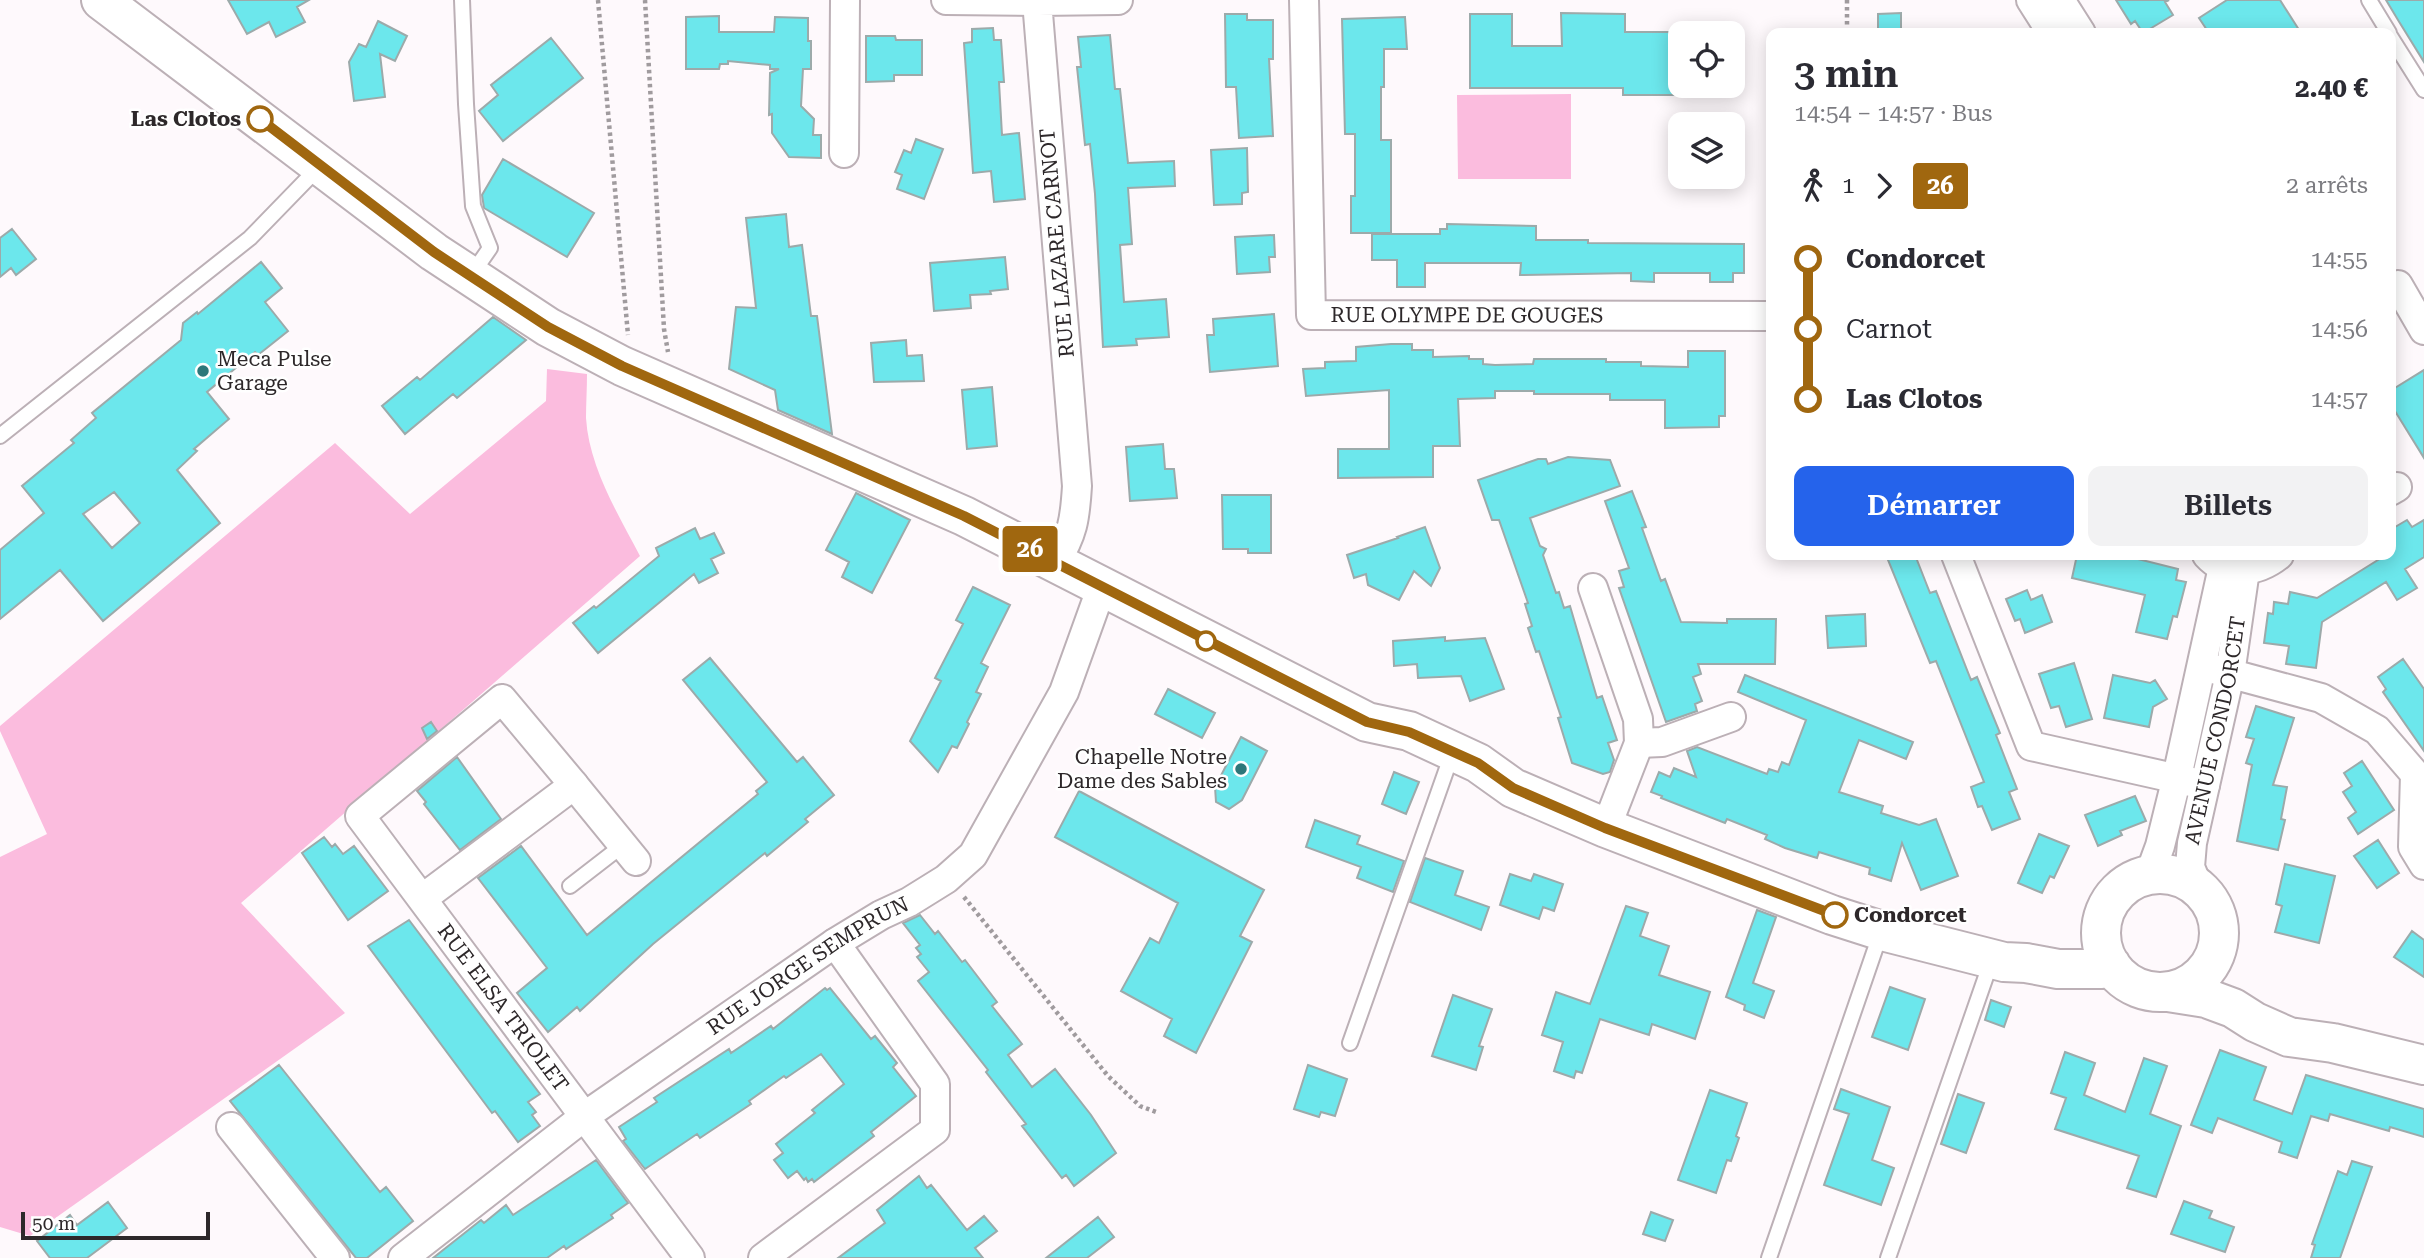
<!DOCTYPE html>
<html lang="fr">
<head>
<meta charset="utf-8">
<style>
	body { margin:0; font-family:"Roboto Serif",serif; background:#f2f2f3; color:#2b2b33; height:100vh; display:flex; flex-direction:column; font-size:26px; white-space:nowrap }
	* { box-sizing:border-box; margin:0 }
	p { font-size:23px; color:#7c7c81 }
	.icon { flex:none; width:38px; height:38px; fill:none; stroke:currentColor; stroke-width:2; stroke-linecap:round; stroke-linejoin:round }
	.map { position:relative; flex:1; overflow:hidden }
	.sheet { position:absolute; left:1766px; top:28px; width:630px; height:532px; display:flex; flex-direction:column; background:#fff; border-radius:14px; box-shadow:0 4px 18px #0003 }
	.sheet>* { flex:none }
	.badge { padding:0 14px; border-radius:5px; font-size:24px; line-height:46px }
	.tools { position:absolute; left:1668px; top:21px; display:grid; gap:14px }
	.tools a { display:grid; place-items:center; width:77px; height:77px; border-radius:14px; background:#fff; box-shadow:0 4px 18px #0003; font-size:35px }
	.scale { position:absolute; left:21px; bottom:18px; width:189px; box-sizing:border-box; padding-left:7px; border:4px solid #2d282a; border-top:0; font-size:19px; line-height:24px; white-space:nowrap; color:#2d282a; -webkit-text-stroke:5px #fff; paint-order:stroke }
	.map>.badge { position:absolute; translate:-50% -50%; box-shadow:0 0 0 4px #fff }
	.legs { display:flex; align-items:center; gap:10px; height:77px; padding:0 28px; font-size:23px }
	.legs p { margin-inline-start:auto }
	.overview { display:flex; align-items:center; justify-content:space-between; height:119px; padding:0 28px }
	h1 { font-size:38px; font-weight:600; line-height:52px }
	.action { display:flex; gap:14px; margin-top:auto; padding:14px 28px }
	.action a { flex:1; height:80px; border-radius:14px; background:#2563eb; color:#fff; font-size:28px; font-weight:600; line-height:80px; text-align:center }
	.action a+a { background:#f2f2f3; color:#2b2b33 }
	ul { padding:0 28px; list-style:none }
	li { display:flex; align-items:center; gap:24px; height:70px; font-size:26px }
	li i { display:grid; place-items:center; width:10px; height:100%; margin:0 9px; background:currentColor }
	li i::after { content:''; width:18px; height:18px; margin:-9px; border:5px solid; border-radius:50%; background:#fff }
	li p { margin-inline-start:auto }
	li:first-child i { background:linear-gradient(#0000 50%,currentColor 0) }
	li:last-child i { background:linear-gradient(currentColor 50%,#0000 0) }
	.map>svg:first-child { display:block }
</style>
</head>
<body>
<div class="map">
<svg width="2424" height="1258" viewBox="0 0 2424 1258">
	<rect width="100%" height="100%" fill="#fef9fc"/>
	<path fill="#fbbcde" d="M1571 94V179H1458L1457 95Z
		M547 369 587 374C587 389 586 404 586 418 589 467 618 514 640 556L241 903 345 1013 30 1236 0 1227V857L47 834 0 731V726L335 443 410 514 546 401Z"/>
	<path fill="#6ce7ec" stroke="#9caaaa" stroke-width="2" fill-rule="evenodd" d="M228 0H309L297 7 305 22 276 37 269 22 247 34Z
		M2116 0H2169L2165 2 2173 15 2143 33 2135 21 2131 24Z
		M2227 0H2280L2301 33H2209L2199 18Z
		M2386 0H2424V62L2398 20Z
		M1561 13 1625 14V32H1680V89H1674V95H1623V88H1470V14H1512V46H1562Z
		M1901 13V33H1878V14Z
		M1225 14H1247V20H1273V59H1269L1273 136 1239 138 1236 87H1226Z
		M719 16V32H774L775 17 808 18V41H811V69H803L801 106 814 119 813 135H821V158L789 157 772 133V114L769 115 770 73 779 69H770V65L728 61V64H720L719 69H686V17Z
		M1405 17 1407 49H1384V87H1381V140H1391V233H1351V196H1355V134H1345L1342 19Z
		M378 21 407 36 395 61 380 54 385 97 354 101 349 62 359 44 366 47Z
		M993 28 994 40H1001L1004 82H999L1002 135 1019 133 1025 199 994 202 991 171 973 173 964 43 972 42V29Z
		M1110 35 1115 89H1120L1128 163 1174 161 1175 186 1128 188 1132 244 1120 245 1124 302 1166 299 1169 337 1136 339 1137 345 1103 347 1095 194 1090 144 1085 145 1077 67H1081L1078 37Z
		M866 36H895L896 40H922V75H894V81L866 82Z
		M551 38 583 78 503 141 479 111 498 95 491 85Z
		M916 139 943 149 924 199 897 189 902 175 895 172 904 150 911 153Z
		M1247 148 1248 192 1242 193V204L1214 205 1211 150Z
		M503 159 594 213 567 257 484 208 482 195Z
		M786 214 789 247 802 245 811 316H817L832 434 778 410 775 390 729 369 736 307 756 308 746 218Z
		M1447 224 1536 226V240H1588V243L1744 244V273H1733V282H1710V273H1654V282L1631 281V273L1520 275 1521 263H1425V287H1397V260H1372V234H1440V229H1447Z
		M12 229 36 259 16 275 11 268 0 277V238Z
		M1274 235 1275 257H1269L1270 272 1237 274 1235 237Z
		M1005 257 1008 289 990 291 991 294 970 295 971 308 934 311 930 263Z
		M261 262 282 288 265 302 288 331 258 355 255 352 207 392 229 419 194 449 197 451 177 470 220 523 103 621 60 570 0 619V550L44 513 22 486 74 443 71 440 96 418 92 413 181 340 183 323 197 312 198 314ZM114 492 140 523 112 548 83 514Z
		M1274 314 1278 366 1210 372 1207 335H1214L1213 319Z
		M493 317 526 340 457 398 453 394 405 434 382 406 417 377 420 380Z
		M906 340 907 356 922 355 924 381 874 382 871 343Z
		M1391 344H1412V350H1433V357L1469 356V359H1483V364L1495 365 1533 364 1534 359H1606V362H1641V366L1688 367V351H1725V416H1719V427L1665 428V400H1610V394H1534V391H1495V398L1458 399 1460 446H1433V477L1338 478V449H1389V390L1306 396 1303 369 1325 368V362L1356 361V347Z
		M2424 370V458L2390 403V391Z
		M992 387 997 446 967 449 962 390Z
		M1163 444 1165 469H1174L1177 498 1130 501 1126 447Z
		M1568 457 1610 460 1620 486 1530 518 1540 546 1546 549 1543 555 1556 593 1559 592 1564 608 1570 606 1597 698 1602 696 1617 740 1608 743 1614 760 1610 772 1603 774 1572 763 1558 718 1561 717 1539 651 1536 652 1528 628 1532 626 1525 604 1528 603 1499 520H1492L1478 480 1538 459H1546L1548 464Z
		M1632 491 1646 527 1642 528 1661 581 1665 579 1681 622 1727 623V619H1776L1775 664H1698L1701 674 1693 677 1702 701 1695 704 1697 711 1666 722 1619 588 1624 587 1619 571 1629 568 1605 501Z
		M856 493 910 520 872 593 842 577 849 562 826 550Z
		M1222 495H1271V553H1248V549H1223Z
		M2407 520 2412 527 2424 520V557L2405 569 2417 588 2397 600 2386 582 2322 622 2316 668 2286 664 2289 646 2264 643 2268 613 2273 614 2274 602 2288 604 2290 592 2317 598 2386 555H2390V530Z
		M1425 527 1440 568 1431 586 1414 571 1399 600 1368 585 1366 574 1354 578 1347 555 1398 538 1397 537Z
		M695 528 700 539 714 533 724 553 711 559 718 573 699 583 694 574 598 653 573 623 594 606 596 608 659 556 656 548Z
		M1886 555H1915L1930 593 1936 591 1971 680 1977 677 2000 733 1996 735 2017 789 2009 792 2020 819 1992 830 1982 806 1978 807 1971 787 1984 782 1936 661 1930 663Z
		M2077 555H2122L2178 569 2176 580 2186 582 2177 617 2173 616 2167 639 2136 632 2145 595 2072 578Z
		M973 587 1010 605 981 663 988 667 976 692 981 694 967 722 969 724 957 748 952 746 938 772 910 741 941 681 935 678 963 624 956 620Z
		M2027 590 2031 600 2042 595 2052 622 2025 633 2020 619 2015 621 2006 599Z
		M1865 614 1866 646 1828 648 1826 616Z
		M1445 637V641L1485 638 1504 689 1470 701 1461 676 1418 678 1417 664 1394 666 1393 641Z
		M710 658 797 762 803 757 834 795 805 819 808 822 767 856 765 853 653 944 580 1011 577 1007 548 1032 517 993 547 968 478 878 521 846 587 935 758 794 756 791 767 782 683 680Z
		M2403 659 2424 689V751L2383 692 2386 689 2378 677Z
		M2074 663 2092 719 2066 727 2059 706 2051 708 2039 674Z
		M1745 675 1913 742 1906 759 1859 740 1839 792 1883 806 1881 813 1919 825 1936 819 1958 876 1921 890 1902 843 1891 881 1869 874 1870 868 1819 852 1817 858 1785 848 1765 839 1767 835 1727 819 1725 823 1661 798 1662 796 1651 792 1659 772 1670 777 1674 768 1696 777 1687 751 1697 747 1767 774 1769 769 1778 772 1782 762 1789 765 1806 720 1738 692Z
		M2113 675 2150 683 2155 680 2167 699 2153 707 2149 727 2104 718Z
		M1168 689 1215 713 1202 738 1155 714Z
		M2256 706 2294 718 2273 785 2287 787 2281 819 2285 820 2278 850 2237 841 2252 765 2246 763 2254 739 2246 737Z
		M431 722 437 731 427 739 422 728Z
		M1241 737 1267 751 1242 800 1229 809 1216 802 1215 787Z
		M457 757 501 819 460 850 424 804 426 802 417 791Z
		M2362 761 2394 810 2358 834 2348 818 2356 812 2343 792 2352 786 2344 773Z
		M1394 772 1419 782 1406 814 1382 804Z
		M1079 791 1264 890 1240 936 1252 942 1196 1053 1164 1036 1172 1019 1121 991 1150 938 1159 943 1178 903 1055 837Z
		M2135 796 2146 821 2120 831 2122 835 2098 846 2085 815Z
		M1315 820 1360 836 1357 844 1404 861 1393 892 1357 878 1361 867 1306 847Z
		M2039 834 2069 846 2054 878 2050 876 2042 893 2018 883Z
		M324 837 332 847 335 844 343 854 354 846 388 891 348 920 302 853Z
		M2378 840 2399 873 2377 888 2354 856Z
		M1425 858 1463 871 1455 895 1489 907 1481 930 1410 902Z
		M2285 864 2335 876 2319 943 2275 932 2282 906 2276 904Z
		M1510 874 1531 881 1534 874 1563 884 1554 911 1543 907 1539 919 1500 905Z
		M1626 906 1648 913 1640 936 1669 946 1659 975 1710 992 1695 1039 1652 1024 1649 1035 1600 1019 1582 1073 1576 1071 1574 1078 1554 1071 1563 1042 1542 1035 1556 992 1590 1004Z
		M1757 910 1776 917 1753 983 1774 991 1764 1018 1744 1010 1745 1005 1726 997Z
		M920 915 935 934 938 931 962 962 965 960 997 1002 992 1006 1022 1044 1008 1055 1032 1087 1055 1069 1091 1115 1116 1153 1074 1186 1066 1175 1062 1178 1022 1126 1026 1124 986 1072 988 1070 918 981 929 972 917 957 921 954 916 948 920 945 903 923Z
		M409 920 540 1094 528 1102 536 1112 532 1115 540 1126 518 1142 495 1111 492 1113 368 946Z
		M2412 931 2424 940V977L2394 957Z
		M1890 987 1925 999 1908 1050 1872 1037Z
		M825 988 827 990 830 988 871 1039 875 1036 897 1063 893 1067 916 1096 871 1132 874 1136 814 1182 812 1179 808 1182 806 1178 804 1180 797 1171 788 1178 774 1160 783 1153 776 1144 815 1113 812 1110 844 1084 821 1054 786 1078 784 1076 749 1101 751 1104 700 1138 697 1134 645 1169 623 1141 626 1139 619 1127 657 1102 654 1098 729 1049 731 1053 771 1026 773 1029Z
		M1453 995 1492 1009 1479 1046 1483 1047 1476 1070 1432 1056Z
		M1991 1000 2011 1007 2004 1027 1985 1020Z
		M2220 1050 2266 1067 2254 1100 2292 1114 2306 1075 2424 1109V1137L2390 1127 2389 1131 2330 1114 2328 1121 2311 1116 2297 1158 2279 1152 2282 1142 2218 1118 2212 1133 2191 1125Z
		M2065 1052 2095 1063 2084 1095 2125 1112 2144 1058 2167 1066 2150 1114 2181 1126 2156 1197 2127 1188 2139 1156 2055 1129 2066 1098 2051 1093Z
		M279 1065 380 1192 386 1187 413 1221 367 1258H356L230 1101Z
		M1308 1065 1347 1079 1335 1116 1321 1112 1319 1117 1294 1109Z
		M1841 1089 1890 1107 1872 1160 1894 1168 1881 1205 1824 1185 1849 1114 1834 1109Z
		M1710 1090 1747 1103 1736 1136 1739 1138 1731 1161 1727 1160 1716 1193 1678 1180Z
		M1958 1094 1984 1103 1966 1153 1941 1144Z
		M596 1160 628 1203 611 1215 613 1218 566 1249 564 1246 547 1258H433L481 1220 484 1223 506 1205 513 1215Z
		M2352 1161 2372 1167 2340 1258H2311L2315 1245 2312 1244 2338 1171 2347 1175Z
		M919 1176 927 1188 931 1185 967 1230 984 1216 997 1231 975 1248 983 1258H838L885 1223 877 1210Z
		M2184 1201 2212 1211 2209 1218 2234 1227 2225 1252 2171 1234Z
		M108 1202 127 1228 87 1258H50L37 1241 70 1215 77 1225Z
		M1651 1212 1673 1220 1665 1241 1643 1234Z
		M1098 1217 1114 1237 1087 1258H1046Z"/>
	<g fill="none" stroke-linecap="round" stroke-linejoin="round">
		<defs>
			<path id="lane" d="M462 0 466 104 473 206 490 248 472 274
				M2369 0 2389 33
				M2390 36 2424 90
				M0 436 250 238 319 167
				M570 886 623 845
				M1350 1043 1452 754
				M1769 1258 1881 932
				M1888 1258 1992 959"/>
			<g id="street">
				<path d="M946 0 1037 1"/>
				<path id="s1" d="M1304 0 1311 315 1771 316"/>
				<path d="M2031 0 2052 33"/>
				<path d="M2060 0 2081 33"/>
				<path d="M844 153 845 0"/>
				<path d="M2398 285 2424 330"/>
				<path d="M2390 491 2397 487"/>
				<path d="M1956 555 2031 746 2205 785"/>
				<path d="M2207 555C2227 577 2258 572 2279 555"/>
				<path d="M1055 563C1073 534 1075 519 1077 486L1037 1 1118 0"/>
				<path d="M1593 588 1638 719 1639 743 1606 828"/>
				<path d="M2202 666 2321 698 2377 730 2415 774 2413 847 2424 865"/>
				<path d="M1639 743 1662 742 1731 717"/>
				<path d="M574 785 636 861"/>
				<path d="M2149 876 2160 846 2177 777 2223 567"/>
				<path id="s2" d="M2199 889 2190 867 2192 843 2230 674 2245 570"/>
				<path id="s3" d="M423 898 574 785 502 699 360 816 690 1258"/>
				<path d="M231 1127 335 1258"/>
				<path id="s4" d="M403 1258 585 1116 835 943 881 915 909 902 946 879 973 855 1064 692 1096 603 1104 586"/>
				<path d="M763 1258 935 1130V1084L835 943"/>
			</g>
			<path id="secondary" d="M101 0 434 252 548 327 622 366 964 516 1367 722 1409 731 1478 763 1513 788 1606 828 1832 915 1882 931 2004 962 2026 963 2058 969H2102L2111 965
				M2101 933a59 59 0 1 1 118 0a59 59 0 1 1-118 0Z
				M2168 992 2206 998 2233 1008 2255 1022 2289 1037 2333 1043 2424 1065"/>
		</defs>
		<use href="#lane" stroke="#bcb0b6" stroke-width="18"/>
		<use href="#street" stroke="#bcb0b6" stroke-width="32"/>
		<use href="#secondary" stroke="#bcb0b6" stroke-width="42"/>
		<path stroke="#a09b9e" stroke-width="4.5" stroke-dasharray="3.5 3.5" stroke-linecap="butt" d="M598 0 628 335
			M645 0 664 329 668 352
			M1847 0V33
			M964 897 1108 1076 1140 1106 1156 1112"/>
		<use href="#lane" stroke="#fff" stroke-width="14"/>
		<use href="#street" stroke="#fff" stroke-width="28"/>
		<use href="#secondary" stroke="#fff" stroke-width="38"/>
	</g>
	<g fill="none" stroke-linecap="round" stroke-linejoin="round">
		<defs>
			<path id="line-1" d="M260 119 434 252 548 327 622 366 964 516 1367 722 1409 732 1478 763 1513 788 1605 828 1835 915"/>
		</defs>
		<use href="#line-1" stroke="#fff" stroke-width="16"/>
		<use href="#line-1" stroke="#a0670f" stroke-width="10"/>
	</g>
	<g fill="#fff" stroke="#a0670f" stroke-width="3.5">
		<circle cx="260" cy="119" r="12"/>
		<circle cx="1206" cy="641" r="9"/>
		<circle cx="1835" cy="915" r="12"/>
	</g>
	<g fill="#2d777a" stroke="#fff" stroke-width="2.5">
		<circle cx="203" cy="371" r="7"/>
		<circle cx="1241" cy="769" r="7"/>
	</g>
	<g text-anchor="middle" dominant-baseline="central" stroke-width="5" stroke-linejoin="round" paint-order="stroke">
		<g font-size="21" font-weight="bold" fill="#2d282a" stroke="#fff" text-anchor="end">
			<text x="241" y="119">Las Clotos</text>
			<text x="1854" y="915" text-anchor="start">Condorcet</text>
		</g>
		<g font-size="21" fill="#2d282a" stroke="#fff">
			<text transform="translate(1057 243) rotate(-95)">RUE LAZARE CARNOT</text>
			<text stroke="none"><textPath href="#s1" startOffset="471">RUE OLYMPE DE GOUGES</textPath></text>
			<text stroke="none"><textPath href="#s2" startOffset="163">AVENUE CONDORCET</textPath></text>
			<text stroke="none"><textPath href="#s4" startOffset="500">RUE JORGE SEMPRUN</textPath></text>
			<text stroke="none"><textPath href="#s3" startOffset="724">RUE ELSA TRIOLET</textPath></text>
		</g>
		<g font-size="21" fill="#2d282a" stroke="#fff" text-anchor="start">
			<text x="217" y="359">Meca Pulse<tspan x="217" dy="24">Garage</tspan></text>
			<text x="1227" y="757" text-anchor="end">Chapelle Notre<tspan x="1227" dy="24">Dame des Sables</tspan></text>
		</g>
	</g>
</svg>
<div class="tools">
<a><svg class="icon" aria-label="locate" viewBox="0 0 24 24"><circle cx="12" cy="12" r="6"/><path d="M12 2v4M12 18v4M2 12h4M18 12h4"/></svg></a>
<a><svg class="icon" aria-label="layers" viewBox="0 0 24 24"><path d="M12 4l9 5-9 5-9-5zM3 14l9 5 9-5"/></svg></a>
</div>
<div class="scale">50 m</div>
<b class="badge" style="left:1030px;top:549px;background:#a0670f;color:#fff">26</b>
<section class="sheet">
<div class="overview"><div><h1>3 min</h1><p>14:54 – 14:57 · Bus</p></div><b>2.40 €</b></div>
<div class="legs"><svg class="icon" aria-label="walk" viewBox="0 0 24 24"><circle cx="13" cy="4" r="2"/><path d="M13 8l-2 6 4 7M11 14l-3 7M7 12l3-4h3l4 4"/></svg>1<svg class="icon" aria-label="forward" viewBox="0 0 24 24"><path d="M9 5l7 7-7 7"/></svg><b class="badge" style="background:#a0670f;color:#fff">26</b><p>2 arrêts</p></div>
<ul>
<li><i style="color:#a0670f"></i><b>Condorcet</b><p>14:55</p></li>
<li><i style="color:#a0670f"></i><span>Carnot</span><p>14:56</p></li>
<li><i style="color:#a0670f"></i><b>Las Clotos</b><p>14:57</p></li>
</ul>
<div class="action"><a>Démarrer</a><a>Billets</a></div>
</section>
</div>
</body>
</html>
